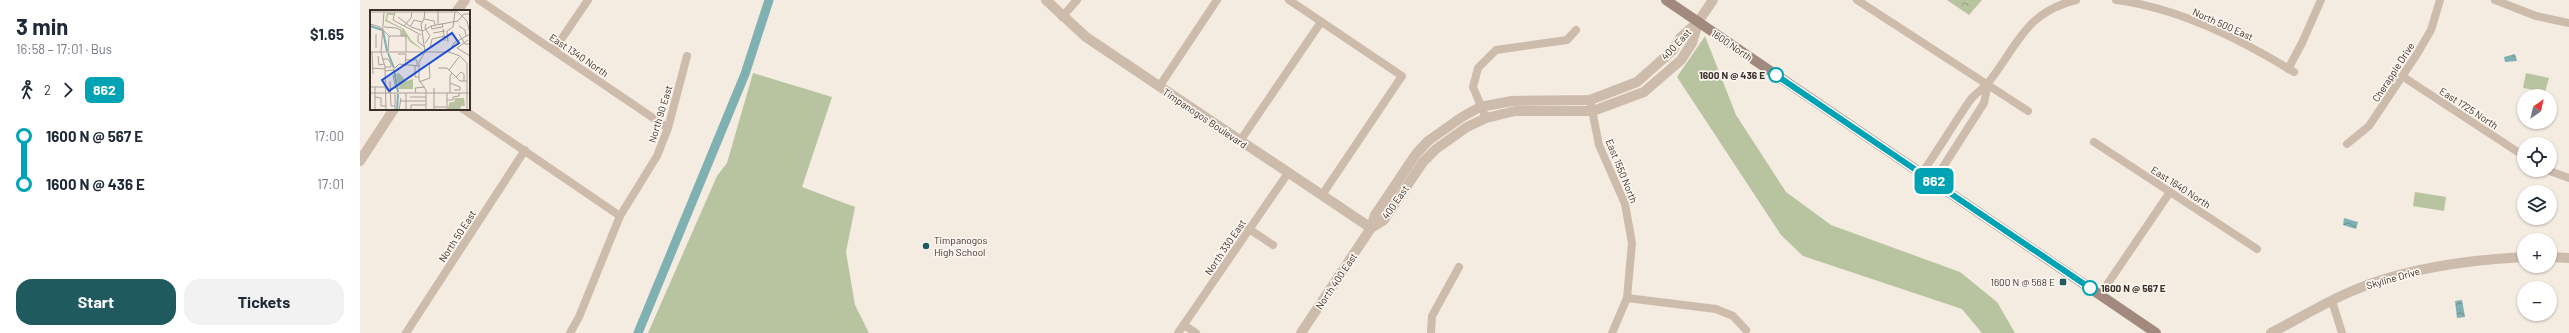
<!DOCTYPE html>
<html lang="en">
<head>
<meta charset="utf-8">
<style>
	body { margin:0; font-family:Barlow,sans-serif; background:#f2f2f3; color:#1f2937; height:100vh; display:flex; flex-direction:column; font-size:15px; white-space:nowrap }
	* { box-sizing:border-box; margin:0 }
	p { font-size:13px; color:#747a83 }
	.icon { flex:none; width:22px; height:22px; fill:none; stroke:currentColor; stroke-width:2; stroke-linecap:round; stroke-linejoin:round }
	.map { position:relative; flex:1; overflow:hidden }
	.details { display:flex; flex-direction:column; background:#fff; width:360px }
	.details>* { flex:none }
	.badge { padding:0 8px; border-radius:6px; font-size:14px; line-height:26px }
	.needle { width:26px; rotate:34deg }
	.buttons { position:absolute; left:2157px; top:89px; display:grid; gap:8px }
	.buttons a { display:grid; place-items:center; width:40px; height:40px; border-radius:50%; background:#fff; box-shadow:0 1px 3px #0004; font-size:20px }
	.map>.badge { position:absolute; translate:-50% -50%; box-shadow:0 0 0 2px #fff }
	.legs { display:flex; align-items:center; gap:6px; height:44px; padding:0 16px; font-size:13px }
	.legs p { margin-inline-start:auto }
	.headline { display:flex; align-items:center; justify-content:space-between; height:68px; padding:0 16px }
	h1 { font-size:22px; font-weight:700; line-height:30px }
	.action { display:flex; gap:8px; margin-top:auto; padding:8px 16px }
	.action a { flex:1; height:46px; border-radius:16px; background:#1f5a5e; color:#fff; font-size:16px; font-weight:700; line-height:46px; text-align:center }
	.action a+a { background:#f2f2f3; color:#1f2937 }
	ul { padding:0 16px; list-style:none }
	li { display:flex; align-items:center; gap:14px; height:48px; font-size:15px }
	li i { display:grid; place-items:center; width:6px; height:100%; margin:0 5px; background:currentColor }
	li i::after { content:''; width:10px; height:10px; margin:-5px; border:3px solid; border-radius:50%; background:#fff }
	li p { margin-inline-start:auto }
	li:first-child i { background:linear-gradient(#0000 50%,currentColor 0) }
	li:last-child i { background:linear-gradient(currentColor 50%,#0000 0) }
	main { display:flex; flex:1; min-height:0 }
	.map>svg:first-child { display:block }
</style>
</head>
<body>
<main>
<section class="details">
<div class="headline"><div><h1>3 min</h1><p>16:58 – 17:01 · Bus</p></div><b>$1.65</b></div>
<div class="legs"><svg class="icon" aria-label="walk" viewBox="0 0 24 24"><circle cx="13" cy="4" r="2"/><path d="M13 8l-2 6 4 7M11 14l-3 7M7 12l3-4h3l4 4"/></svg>2<svg class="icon" aria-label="forward" viewBox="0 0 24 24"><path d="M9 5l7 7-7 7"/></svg><b class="badge" style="background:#00a3b4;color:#fff">862</b></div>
<ul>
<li><i style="color:#00a3b4"></i><b>1600 N @ 567 E</b><p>17:00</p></li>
<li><i style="color:#00a3b4"></i><b>1600 N @ 436 E</b><p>17:01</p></li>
</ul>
<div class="action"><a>Start</a><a>Tickets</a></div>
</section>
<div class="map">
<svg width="2209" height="333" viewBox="0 0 2209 333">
	<defs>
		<pattern id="park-crowns" width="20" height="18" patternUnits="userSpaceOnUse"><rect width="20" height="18" fill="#b8c4a0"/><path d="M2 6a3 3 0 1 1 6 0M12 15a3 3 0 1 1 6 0" fill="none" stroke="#97a083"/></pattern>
		<pattern id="water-waves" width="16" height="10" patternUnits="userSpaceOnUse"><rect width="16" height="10" fill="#7fb0b2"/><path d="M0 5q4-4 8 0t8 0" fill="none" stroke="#699091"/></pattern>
	</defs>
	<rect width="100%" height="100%" fill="#f4ebe1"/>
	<path fill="#b8c4a0" d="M1345 36 1376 115 1426 192 1471 225 1600 272 1637 302 1655 333H1622L1602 309 1443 256 1421 235 1317 77Z
		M393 73 472 97 442 187 495 207 486 252 495 305 509 333H288L357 176 367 163Z
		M2166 73 2189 78 2185 92 2163 88Z
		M2055 192 2086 197 2084 211 2053 206Z"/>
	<path fill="url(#park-crowns)" d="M1587 0H1622L1609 15Z"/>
	<path fill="url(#water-waves)" d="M2155 54 2157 61 2145 62 2144 57Z
		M1984 218 1998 222 1996 229 1983 225Z
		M2102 300 2105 317 2097 318 2095 301Z"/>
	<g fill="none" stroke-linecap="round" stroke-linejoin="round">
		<path stroke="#7fb0b2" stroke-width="9" d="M278 333 385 74 409 0"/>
		<path stroke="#cdbbac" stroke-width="8" d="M119 0 308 128
			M929 0 1042 76 962 195
			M1497 0 1668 111
			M1756 0C1819 8 1880 39 1934 72
			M2135 0 2176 16 2209 23
			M702 17 717 0
			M194 50 228 0
			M1928 69 1942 43 1961 0
			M2042 76 2164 156
			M799 87 857 0
			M1230 100 1239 145 1265 204 1272 243 1267 298 1252 333
			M103 109 260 216
			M1126 118 1113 87 1118 68 1136 50 1207 40 1216 30
			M880 141 961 22
			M1734 142 1897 249
			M1987 144 2009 126 2057 54 2071 30 2080 0
			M2187 170 2209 178
			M1562 173C1579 149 1594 123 1611 99 1616 93 1623 89 1628 83 1657 47 1665 12 1716 0
			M1574 181 1624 103 1628 84
			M889 229 913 245
			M1740 295 1810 192
			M1267 298 1356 309 1373 316 1386 330
			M1972 301 1982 333
			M824 325 836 333
			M46 333 165 150
			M210 333 219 317 260 216 297 156 308 128 327 56
			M818 333 928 173
			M1071 333 1072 316 1099 267"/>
		<path stroke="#cdbbac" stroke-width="10" d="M686 0 726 37 1011 228
			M97 11 105 0
			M0 161 34 109
			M1011 228 1024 220 1063 162 1076 149 1107 127 1126 118 1155 111H1233L1284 92 1321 60 1332 43 1338 23
			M2190 257 2209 258
			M941 333 1011 228 1015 215 1056 154 1068 141 1102 117 1120 107 1152 101 1230 100 1277 82 1312 51 1321 37 1338 22 1353 0
			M1911 333C1938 319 1964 303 1992 291 2045 268 2107 260 2164 257"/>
		<path stroke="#a18a7d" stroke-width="10" d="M1306 0 1796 333"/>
	</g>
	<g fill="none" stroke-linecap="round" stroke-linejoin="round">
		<defs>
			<path id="line-1" d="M1416 75 1730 288"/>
		</defs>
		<use href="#line-1" stroke="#fff" stroke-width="9"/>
		<use href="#line-1" stroke="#00a3b4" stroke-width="6"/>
	</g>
	<g fill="#fff" stroke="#00a3b4" stroke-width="2">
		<circle cx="1416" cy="75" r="7"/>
		<circle cx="1730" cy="288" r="7"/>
	</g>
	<g fill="#1f5a5e" stroke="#fbf5ee" stroke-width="1.5">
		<circle cx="566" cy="246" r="4"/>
		<rect x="1699" y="278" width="8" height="8" rx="2"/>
	</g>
	<g text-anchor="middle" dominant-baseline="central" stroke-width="3.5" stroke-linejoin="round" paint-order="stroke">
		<g font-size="10" fill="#3b302b" stroke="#fbf5ee">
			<text transform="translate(1863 24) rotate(24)">North 500 East</text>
			<text transform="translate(1316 44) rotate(-47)">400 East</text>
			<text transform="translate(1372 45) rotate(34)">1600 North</text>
			<text transform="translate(219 55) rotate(34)">East 1340 North</text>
			<text transform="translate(2033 72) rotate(-57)">Cherapple Drive</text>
			<text transform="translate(2109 108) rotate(33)">East 1725 North</text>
			<text transform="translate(300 114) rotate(-73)">North 90 East</text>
			<text transform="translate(845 118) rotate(34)">Timpanogos Boulevard</text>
			<text transform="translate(1262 171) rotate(68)">East 1550 North</text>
			<text transform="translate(1821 187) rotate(33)">East 1640 North</text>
			<text transform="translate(1035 202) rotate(-55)">400 East</text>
			<text transform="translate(97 236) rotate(-57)">North 50 East</text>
			<text transform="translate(865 247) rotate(-56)">North 330 East</text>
			<text transform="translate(2033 278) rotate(-16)">Skyline Drive</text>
			<text transform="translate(976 281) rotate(-56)">North 400 East</text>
		</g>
		<g font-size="10" font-weight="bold" fill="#3b302b" stroke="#fbf5ee" text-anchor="end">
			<text x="1405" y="75">1600 N @ 436 E</text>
			<text x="1741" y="288" text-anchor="start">1600 N @ 567 E</text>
		</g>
		<g font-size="10" fill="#3b302b" stroke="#fbf5ee" text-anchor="start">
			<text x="574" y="240">Timpanogos<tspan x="574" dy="12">High School</tspan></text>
			<text x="1695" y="282" text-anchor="end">1600 N @ 568 E</text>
		</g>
	</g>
	<g transform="translate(10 10)">
		<rect width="100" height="100" fill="#f4ebe1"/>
		<path d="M17 3H25L23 5H18L17 10 34 19 41 30 54 41 40 32 37 27 31 26 32 19 15 11ZM29 63 36 71 43 69V79H29L26 64Z" fill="#b8c4a0"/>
		<path d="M85 88H94L95 96H91L90 100H77L80 92H84Z" fill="#b8c4a0"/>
		<path fill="none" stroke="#7fb0b2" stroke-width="2" d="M0 16 12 20M13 21 17 41M18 43 24 58M24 60 28 82M27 100 28 84"/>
		<path fill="none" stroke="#aaa098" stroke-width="1" d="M68 0V14M0 2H88L97 11 100 24 84 33 79 42M14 2 11 42 15 57 16 100M25 2 23 10 51 25M28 7 41 17 53 21 61 16 88 11 94 4H100M54 9 64 11 65 15M0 14 10 17 19 26M34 16 41 8 42 2M61 16 62 19 66 18 73 17 72 13M89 16 95 20 96 26M14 17 26 18 31 20V26M40 17 44 10 52 12M73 19 75 31M63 23 75 21M6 24V38M89 24 95 34H100M48 25V32L55 37M19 26H36V42M98 30 87 38 100 46M78 32 77 21 83 17 85 2M55 33 60 26 55 18 56 14M60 38 62 29 75 26M0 42H79L90 46 97 53V100M2 42 3 64M18 42 19 26M55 42 49 52V70L56 80V100M55 42 51 14 54 9 55 0M28 44H36L35 56M8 46 9 55 14 54M12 49H18L21 54V57H15M36 50H47V56M45 56V67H49M2 58 15 59M68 58H77L90 71H97M79 60 89 47M15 61 23 60 29 54 49 56M23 65 26 79M86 67 91 62 94 64V71M20 71 21 96H25M49 72 60 68 59 52M80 73 90 77V80H84M1 77H15M5 77V100M64 78V100M0 83H100M25 83V100M36 83V100M46 83 45 78 55 77M77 83V100M80 83V66L82 63M5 87 11 88V96H16M40 87H56M77 90H83V87L89 86V83M30 91H56M64 97H77M29 100 31 88M41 100V95H56"/>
		<path fill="#1d4ed8" fill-opacity="0.15" stroke="#1d4ed8" stroke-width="2" d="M82 23 89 33 19 81 12 70Z"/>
		<rect width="100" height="100" fill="none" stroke="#3b302b" stroke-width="2"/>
	</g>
</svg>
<div class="buttons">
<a><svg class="needle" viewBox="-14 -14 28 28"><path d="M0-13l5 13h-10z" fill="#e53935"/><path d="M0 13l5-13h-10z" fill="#747a83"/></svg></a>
<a><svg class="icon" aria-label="locate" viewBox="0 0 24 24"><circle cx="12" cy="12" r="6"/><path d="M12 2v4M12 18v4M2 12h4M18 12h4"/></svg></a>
<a><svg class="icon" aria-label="layers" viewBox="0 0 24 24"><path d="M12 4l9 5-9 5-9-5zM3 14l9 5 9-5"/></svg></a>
<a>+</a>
<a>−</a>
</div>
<b class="badge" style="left:1574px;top:181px;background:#00a3b4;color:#fff">862</b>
</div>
</main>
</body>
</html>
